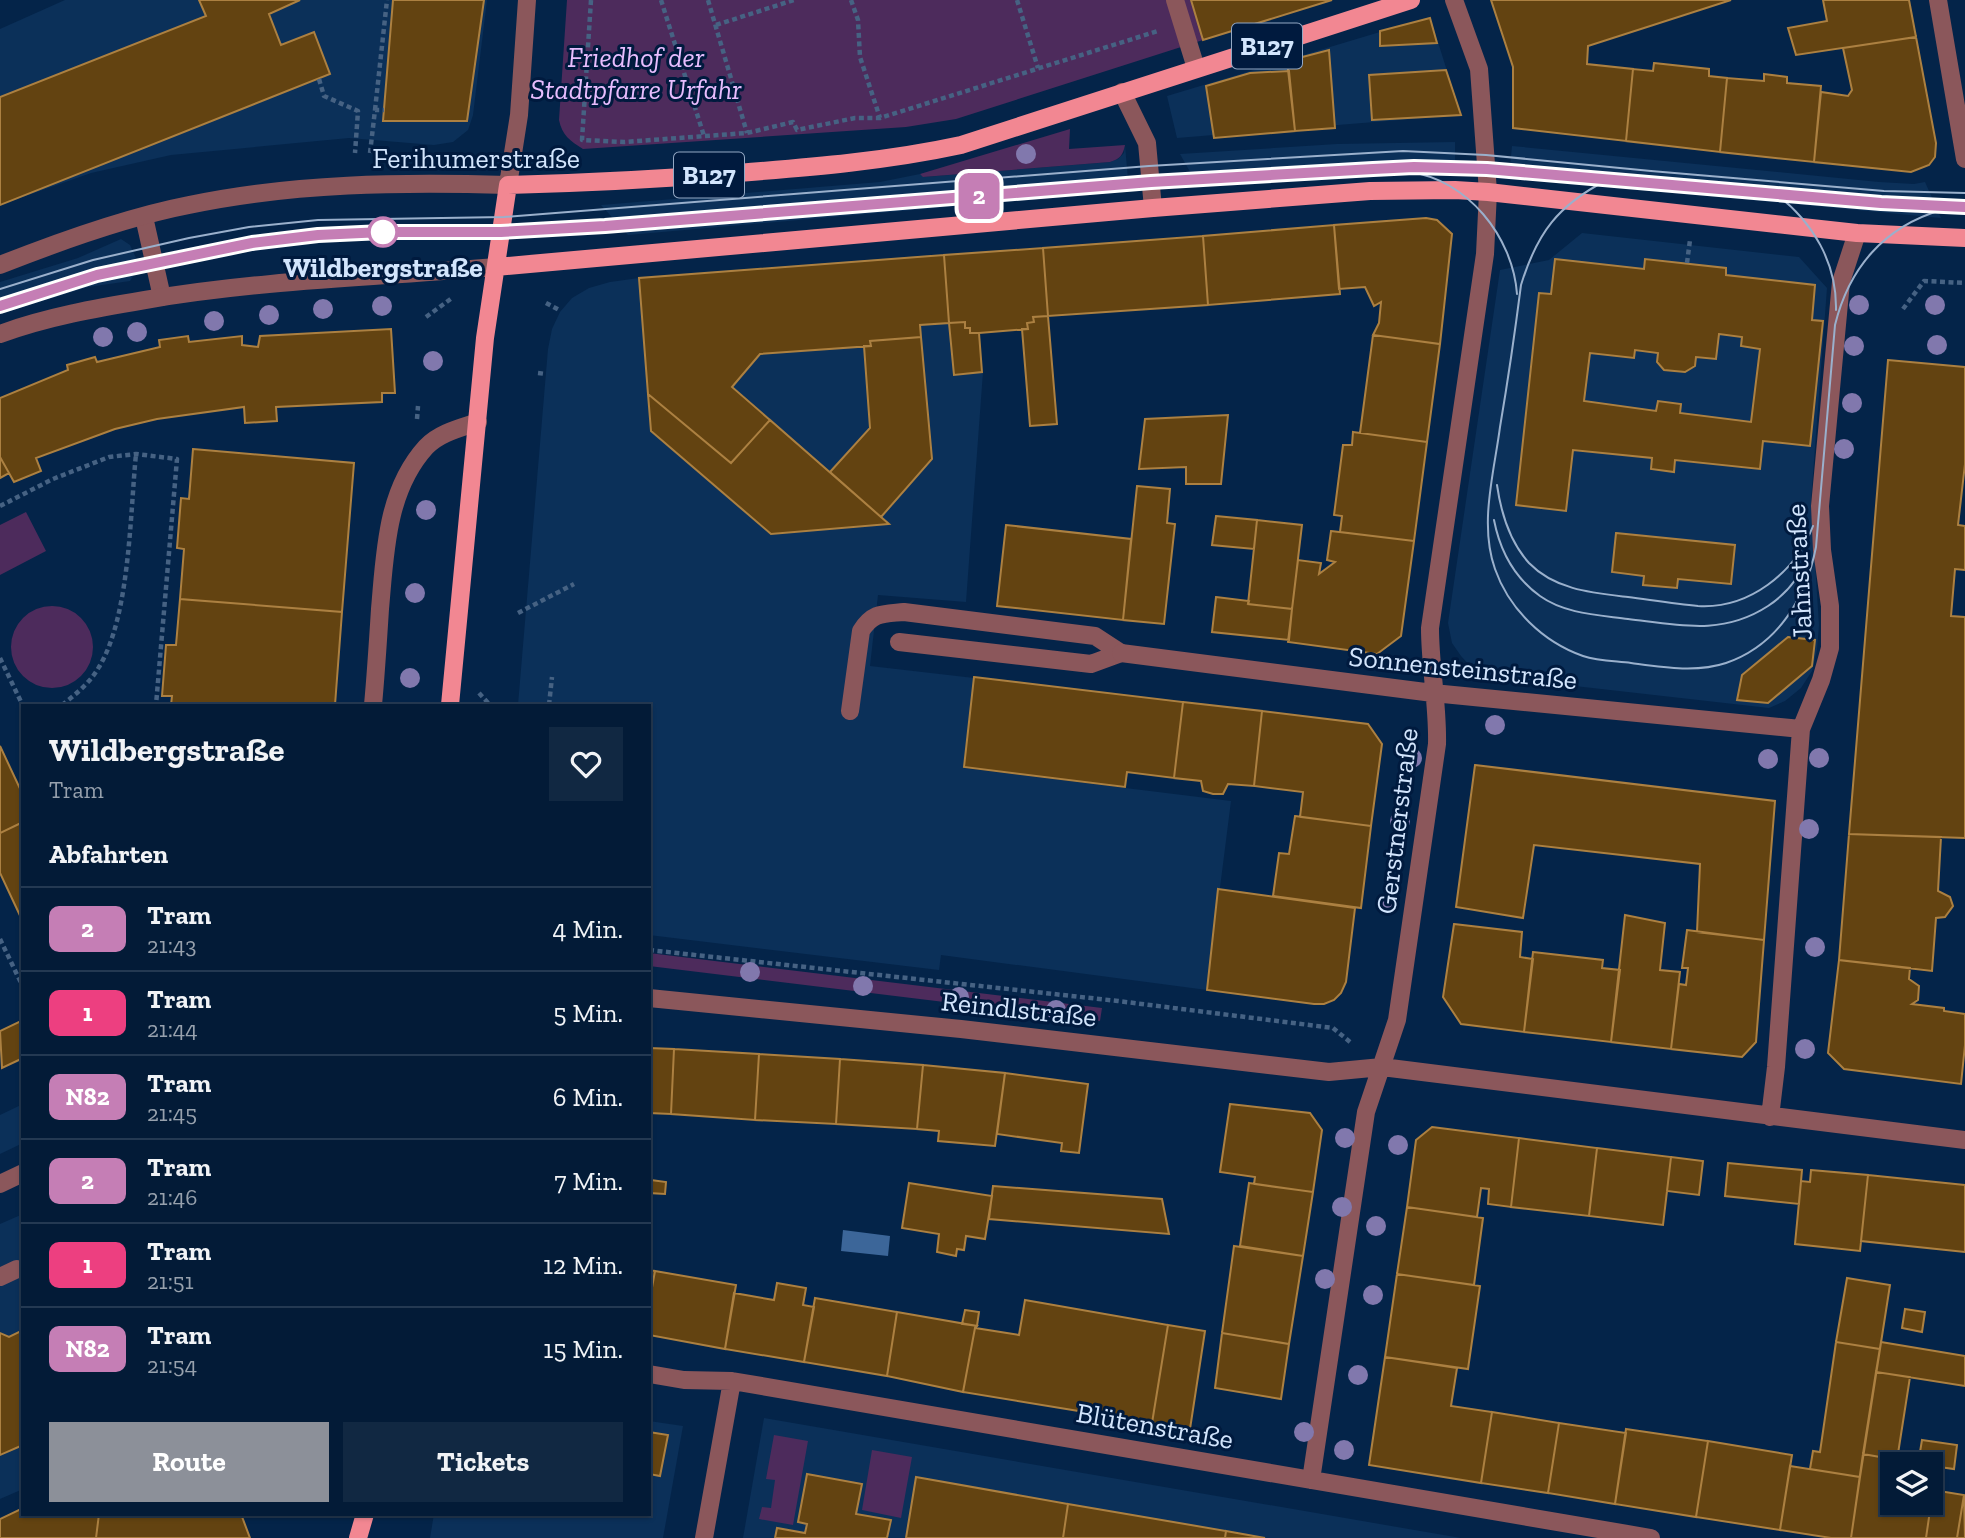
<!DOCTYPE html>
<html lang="de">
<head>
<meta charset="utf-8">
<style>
	body { margin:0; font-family:"Zilla Slab",serif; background:#112842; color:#f1f3f6; height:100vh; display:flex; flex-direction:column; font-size:26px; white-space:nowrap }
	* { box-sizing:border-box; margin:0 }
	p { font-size:23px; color:#97a1ad }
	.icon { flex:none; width:38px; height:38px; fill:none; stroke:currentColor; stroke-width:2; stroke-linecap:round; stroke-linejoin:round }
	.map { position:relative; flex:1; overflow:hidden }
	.side { position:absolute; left:21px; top:704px; width:630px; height:812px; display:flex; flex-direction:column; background:#031b37; border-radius:0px; box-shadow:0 2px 5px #0004,0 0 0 2px #243952 }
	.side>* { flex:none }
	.badge { padding:0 14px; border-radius:10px; font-size:24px; line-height:46px }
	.tools { position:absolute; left:1880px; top:1452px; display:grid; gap:14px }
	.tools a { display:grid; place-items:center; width:63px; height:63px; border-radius:0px; background:#031b37; box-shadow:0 2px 5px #0004,0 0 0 2px #243952; font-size:35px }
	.map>.badge { position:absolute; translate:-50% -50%; box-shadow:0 0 0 4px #fff }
	h2 { padding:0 28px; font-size:26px; line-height:63px }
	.round { display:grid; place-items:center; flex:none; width:74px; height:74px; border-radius:0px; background:#112842 }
	.summary { display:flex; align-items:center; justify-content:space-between; height:119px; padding:0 28px }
	h1 { font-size:33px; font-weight:800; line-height:52px }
	.cta { display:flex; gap:14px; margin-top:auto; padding:14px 28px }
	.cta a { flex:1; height:80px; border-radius:0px; background:#8c9099; color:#fff; font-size:28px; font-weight:800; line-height:80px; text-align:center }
	.cta a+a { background:#112842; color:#f1f3f6 }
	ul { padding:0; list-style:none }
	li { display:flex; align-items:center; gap:21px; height:84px; padding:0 28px; border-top:2px solid #243952 }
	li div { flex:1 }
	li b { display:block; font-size:26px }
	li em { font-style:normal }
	li .badge { min-width:77px; font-weight:700; text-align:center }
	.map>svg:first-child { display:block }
</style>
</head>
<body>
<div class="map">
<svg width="1965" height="1538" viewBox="0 0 1965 1538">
	<rect width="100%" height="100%" fill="#042449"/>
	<path fill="#0b3059" d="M65 0H487L473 115 468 130 453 142 434 145 349 138 171 155 91 173 0 205V29Z
		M1430 17 1461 115 1177 138 1167 96Z
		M1455 142V172L1336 176 1198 186 1180 154 1337 144Z
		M1125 145 1129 191 628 235 601 205 880 182 920 174 924 177 1110 162 1118 159 1124 153Z
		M1512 146 1879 182 1914 184 1925 182 1941 218 1509 177Z
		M1582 233 1799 257 1827 288 1811 501 1819 625 1817 650 1812 671 1801 688 1785 701 1769 708 1505 678 1485 674 1472 668 1461 656 1452 643 1448 623 1500 270 1549 260Z
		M121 239 130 245 137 260 135 273 130 281 88 287 0 314V282L78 258Z
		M944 254 954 374 983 372 966 602 878 595 870 666 974 678 963 768 1231 801 1207 990 941 955 939 970 649 935V705H518L548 349 552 329 560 312 572 298 589 288 610 282 639 278Z
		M23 1104V1143L0 1154V1115Z
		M23 1214V1489L0 1499V1224Z
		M764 1418 1461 1538H743Z
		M649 1421 683 1426 663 1538H430L434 1514H649Z"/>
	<path fill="#4d2b5c" d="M567 0H1191L1203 40 956 119 906 127 583 149C570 141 562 135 559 120Z
		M1070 129 1069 149 1125 145C1123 155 1120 159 1110 162L923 177 920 174Z
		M26 512 46 551 0 575V525Z
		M11 647a41 41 0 1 1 82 0a41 41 0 1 1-82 0Z
		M649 953 1102 1008 1100 1021 649 966Z
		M774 1435 808 1441 793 1525 759 1519 762 1507 771 1508 775 1480 766 1479Z
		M872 1450 912 1457 901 1518 862 1510Z"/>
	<path fill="#3c6699" d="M843 1230 890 1236 888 1256 841 1251Z"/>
	<path fill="#634311" stroke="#ac8041" stroke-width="2" fill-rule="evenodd" d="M199 0H300L269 14 281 45 314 32 330 74 0 205V97L206 16Z
		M393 0H484L467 121H383Z
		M1191 0H1332L1203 40Z
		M1491 0H1731L1588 46 1587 64 1633 69 1626 141 1513 128V67Z
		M1823 0H1909L1916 37 1796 55 1788 28 1827 21Z
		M1430 18 1437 43 1380 46V31Z
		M1916 37 1936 143 1935 157 1929 165 1911 172 1814 162 1821 92 1848 96 1852 90 1843 48Z
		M1329 50 1335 128 1295 131 1287 61Z
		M1654 63 1709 69V76L1727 78 1720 152 1626 141 1633 69 1653 71Z
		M1446 70 1461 115 1372 120 1369 75Z
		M1289 71 1295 131 1214 138 1206 86 1250 73Z
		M1764 74 1787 77V83L1821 86 1814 162 1720 152 1727 78 1764 81Z
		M1426 218 1437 220 1452 234 1440 344 1373 335 1379 323 1381 302 1374 306 1365 287 1339 289 1334 225Z
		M1334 225 1340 294 1208 305 1203 236Z
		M1203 236 1208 305 1048 316 1043 248Z
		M1043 248 1048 316 1033 317 1034 322 1027 323 1028 329 979 333H970V328H965V322L949 323 944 255Z
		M944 255 949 323 920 325 921 337 870 341 871 346 760 354 732 387 770 420 731 463 648 394 639 278Z
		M1555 259 1644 269 1645 259 1726 268V275L1815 285 1812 320 1823 321 1810 446 1763 441 1760 469 1675 460 1674 472 1651 469 1652 458 1573 450 1566 511 1516 505 1539 293 1551 294ZM1719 334 1742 337 1741 346 1760 349 1751 422 1680 413 1681 404 1658 401 1656 411 1584 401 1590 353 1634 358 1635 350 1658 353 1657 362 1664 370 1685 372 1695 366 1696 357 1716 359Z
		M1048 316 1057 424 1030 426 1022 329H1028L1027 323 1034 322 1033 317Z
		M965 322V328H970V333H979L982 372 954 375 949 323Z
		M391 329 395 393H382V402L276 407 277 421 245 423 244 407 157 419 115 429 36 458 41 471 14 482 0 457V398L68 370 67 365 95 357 97 362 160 347 159 340 188 336 189 342 242 336V345L258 347 260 336Z
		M1373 335 1440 344 1427 442 1360 433Z
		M921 337 932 459 881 517 830 472 870 428 864 346H871L870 341Z
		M1888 360 1965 367V464L1958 525 1965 526V570L1955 569 1951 616 1965 617V838L1849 834Z
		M648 394 731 463 770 420 889 524 771 534 651 431Z
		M1228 415 1221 484H1186V467L1139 469 1145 419Z
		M1353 432 1427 442 1414 541 1340 532 1342 516 1334 515 1343 445H1352Z
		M193 449 354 463 342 612 180 599 184 549 177 548 181 498 189 499Z
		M0 457 9 473 0 478Z
		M1137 486 1170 489 1167 523 1175 524 1164 624 1123 620Z
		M1216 516 1257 520 1254 549 1212 545Z
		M1257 520 1302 525 1292 609 1248 604Z
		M1006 525 1131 539 1123 620 997 606Z
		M1331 531 1414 541 1401 636 1377 654 1288 642 1298 560 1321 563 1319 574 1335 562 1327 560Z
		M1616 533 1735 545 1731 584 1678 579 1677 588 1643 585 1644 576 1612 572Z
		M1216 597 1249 601 1248 604 1292 609 1289 640 1212 632Z
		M180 599 342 612 335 705H171L172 696H162L166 645H176Z
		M1788 637 1815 640 1812 666 1768 703 1737 700 1742 675Z
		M974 677 1183 702 1174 778 1127 772 1125 787 964 767Z
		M1183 702 1262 711 1254 786 1228 784 1223 794H1213L1203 791 1201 781 1174 778Z
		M1262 711 1368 724 1382 744 1371 826 1300 817 1303 792 1254 786Z
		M0 746 23 795V822L0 833Z
		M1475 765 1775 801 1764 940 1697 932 1700 864 1534 845 1523 918 1456 907Z
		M1295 816 1371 826 1361 908 1273 896 1279 853 1289 854Z
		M23 822V922L0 873V833Z
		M1849 834 1941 837 1938 891 1950 897 1953 906 1945 917 1936 918 1932 971 1839 960Z
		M1218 889 1355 908 1346 982 1341 993 1334 1000 1324 1004H1314L1207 990Z
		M1625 915 1665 923 1660 970 1680 972 1671 1049 1611 1042Z
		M1454 924 1522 932 1520 957 1533 959 1524 1032 1461 1024 1443 997Z
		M1687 930 1764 940 1756 1042 1742 1057 1671 1049 1679 984 1686 985 1688 968H1682Z
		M1533 952 1603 960 1602 968 1620 970 1611 1042 1524 1032Z
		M1839 960 1910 968 1909 979 1919 986 1918 1000 1912 1004 1944 1008V1011L1965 1014V1045L1961 1084 1844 1069 1828 1053Z
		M23 1020V1058L2 1068 0 1031Z
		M649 1048 674 1049 671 1114 649 1113Z
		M674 1049 759 1054 755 1120 671 1114Z
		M759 1054 840 1059 836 1124 755 1120Z
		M840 1059 923 1065 917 1129 836 1124Z
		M923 1065 1005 1073 995 1146 938 1141 939 1131 917 1129Z
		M1005 1073 1088 1084 1079 1153 1061 1151 1062 1143 997 1134Z
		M1230 1104 1310 1113 1322 1130 1313 1192 1254 1184 1255 1177 1220 1172Z
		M1432 1127 1519 1138 1511 1207 1488 1204 1489 1189 1481 1188 1477 1217 1407 1207 1416 1140Z
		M1519 1138 1597 1148 1589 1216 1511 1207Z
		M1597 1148 1671 1157 1663 1225 1589 1216Z
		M1671 1157 1703 1161 1699 1195 1667 1191Z
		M1728 1163 1802 1170 1799 1204 1725 1196Z
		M1811 1170 1868 1175 1860 1251 1795 1244 1801 1181 1810 1182Z
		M1868 1175 1965 1185V1252L1861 1241Z
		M651 1180 666 1182 665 1194 649 1193Z
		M909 1183 992 1196 985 1239 966 1236 964 1250 957 1249 956 1256 937 1252 939 1234 902 1228Z
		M1249 1183 1313 1192 1303 1256 1240 1246Z
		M993 1186 1162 1199 1169 1234 989 1219Z
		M1407 1207 1483 1218 1474 1285 1397 1274Z
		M1234 1246 1303 1256 1289 1344 1222 1333Z
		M649 1270 655 1271 649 1304Z
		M655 1271 736 1285 725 1349 649 1335V1304Z
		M1397 1274 1480 1286 1468 1369 1385 1357Z
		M1847 1278 1890 1285 1880 1349 1836 1342Z
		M777 1283 806 1288 803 1305 814 1307 804 1362 725 1349 734 1293 774 1300Z
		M815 1298 897 1312 887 1376 804 1362Z
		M1025 1300 1168 1325 1152 1423 963 1392 975 1328 1019 1335Z
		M1905 1309 1925 1312 1922 1332 1902 1328Z
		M965 1310 979 1312 977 1326 962 1324Z
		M897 1312 977 1326 975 1328 963 1392 887 1376Z
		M1168 1325 1205 1331 1190 1429 1152 1423Z
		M23 1330V1445L0 1455V1333L9 1337Z
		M1222 1333 1289 1344 1281 1399 1215 1388Z
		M1836 1342 1880 1349 1860 1477 1810 1469 1813 1451 1820 1452Z
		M1881 1342 1965 1356V1386L1876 1372Z
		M1385 1357 1457 1368 1451 1406 1492 1412 1481 1483 1369 1465Z
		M1876 1372 1910 1377 1897 1460 1863 1454Z
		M1492 1412 1559 1423 1548 1493 1481 1483Z
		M1559 1423 1626 1433 1615 1504 1548 1493Z
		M1626 1429 1708 1441 1696 1517 1615 1504Z
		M649 1432 668 1435 660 1476 649 1474Z
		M1922 1440 1957 1445 1954 1469 1918 1464Z
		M1708 1441 1792 1455 1780 1530 1696 1517Z
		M1863 1454 1897 1460 1896 1465H1892V1503H1930V1490H1933L1926 1538H1851Z
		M1790 1466 1860 1477 1851 1538H1831L1780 1530Z
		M807 1474 862 1484 856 1514 891 1520 887 1538H775L777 1528 805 1533 807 1524 798 1522Z
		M916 1477 1068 1504 1063 1538H906Z
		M1933 1490 1964 1495 1957 1538H1926Z
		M1964 1495 1965 1538H1957Z
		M1068 1504 1226 1531 1225 1538H1063Z
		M23 1508V1514H99L96 1538H0V1519Z
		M99 1514H241L250 1538H96Z
		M1226 1531 1265 1538H1225Z"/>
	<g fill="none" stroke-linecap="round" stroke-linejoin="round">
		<path stroke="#466283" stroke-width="4.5" stroke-dasharray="5 3.5" stroke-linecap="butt" d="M591 0 582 140 624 142 747 133 793 122 797 130 855 118H880L1158 31
			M661 0 704 136
			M708 0 747 133
			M851 0 858 20 860 57 880 118
			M1017 0 1038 68
			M716 25 794 0
			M319 79 324 96 358 111 355 153
			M375 110 387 0
			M370 153 375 110H384
			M1687 263 1690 240
			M546 303 561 311
			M1903 309 1924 281 1965 283
			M426 317 452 298
			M538 373 546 374
			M417 419 418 406
			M0 506 53 479 109 457 136 454 177 459 156 705
			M518 613 574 584
			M0 658 23 706
			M479 693 490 705
			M62 705C76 694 90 683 99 667 130 616 130 514 136 454
			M549 705 552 677
			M0 939 23 987
			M649 950 1118 1001 1333 1028 1350 1042"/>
		<path stroke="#8b575b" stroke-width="18" d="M1175 0 1196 68
			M144 217 162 297
			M899 642 1091 664 1121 653
			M373 705C376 673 378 641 380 609 385 554 386 491 426 447 439 433 460 428 478 422
			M850 711 861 631C873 612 883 614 904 612L1095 636 1121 653
			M0 1277 17 1269"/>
		<path stroke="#8b575b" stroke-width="18" d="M1938 0 1965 159
			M1122 92 1147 143 1153 208
			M0 265C58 242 127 217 189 205 294 183 401 182 508 185L519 115 527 0
			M0 334C46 317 97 308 145 300 261 280 379 277 496 267
			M1121 653 1433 693 1801 729
			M649 998 961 1029 1329 1072 1382 1067 1965 1140
			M1770 1117 1776 1067 1801 729 1821 680 1830 648V606L1822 550 1820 506 1841 282 1857 233
			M649 1374 684 1380 732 1381 1651 1538
			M1311 1480 1366 1112 1397 1020 1437 744C1438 705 1430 667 1430 628L1485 254 1488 192 1479 69 1454 0
			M704 1538 732 1381"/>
		<path stroke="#8b575b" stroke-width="18" d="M0 1184 23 1173"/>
		<path stroke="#f28792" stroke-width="18" d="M496 267 1153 208 1370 191 1455 190 1488 192 1857 233 1965 238
			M450 705 485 338 508 185C585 183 662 179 738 173 813 167 887 161 961 145L1411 0
			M358 1538 365 1514"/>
		<path stroke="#9ab0cc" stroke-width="2" d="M1409 172C1467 179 1513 237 1517 294
			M1607 180C1558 205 1537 233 1521 285 1515 332 1508 380 1500 427 1494 473 1479 524 1495 569 1509 609 1543 642 1583 656 1598 661 1615 661 1631 663 1661 667 1696 673 1726 663 1778 645 1806 598 1816 547L1835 325C1849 268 1884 227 1941 210
			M1776 194C1813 222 1837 263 1836 310
			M0 289 93 260 189 238 249 227 318 220 504 217 1149 166 1403 151 1486 155 1651 171 1884 191 1965 193
			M0 306C102 270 211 244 319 235 379 231 438 233 498 232 534 231 571 228 607 226 809 211 1010 190 1212 178 1281 174 1351 166 1420 167 1602 170 1783 202 1965 207
			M1497 485C1501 513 1510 542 1529 563 1555 590 1593 593 1628 597 1651 600 1675 604 1698 606 1749 609 1795 573 1813 526
			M1494 520C1500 551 1515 578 1540 596 1565 614 1599 615 1628 619 1678 625 1722 636 1768 606 1786 594 1800 577 1807 557"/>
	</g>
	<g fill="#8178ad">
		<circle cx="1026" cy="154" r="10"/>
		<circle cx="1859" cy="305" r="10"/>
		<circle cx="1935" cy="305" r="10"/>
		<circle cx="382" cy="306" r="10"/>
		<circle cx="323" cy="309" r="10"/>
		<circle cx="269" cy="315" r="10"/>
		<circle cx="214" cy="321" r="10"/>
		<circle cx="137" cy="332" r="10"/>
		<circle cx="103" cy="337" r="10"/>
		<circle cx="1937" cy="345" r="10"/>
		<circle cx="1854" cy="346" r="10"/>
		<circle cx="433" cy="361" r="10"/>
		<circle cx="1852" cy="403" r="10"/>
		<circle cx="1844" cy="449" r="10"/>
		<circle cx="426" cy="510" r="10"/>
		<circle cx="415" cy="593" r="10"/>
		<circle cx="410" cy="678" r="10"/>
		<circle cx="1495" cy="725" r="10"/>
		<circle cx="1412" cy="758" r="10"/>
		<circle cx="1819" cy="758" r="10"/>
		<circle cx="1768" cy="759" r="10"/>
		<circle cx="1400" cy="821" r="10"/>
		<circle cx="1809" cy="829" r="10"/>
		<circle cx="1389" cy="904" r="10"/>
		<circle cx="1815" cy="947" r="10"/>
		<circle cx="750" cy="972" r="10"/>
		<circle cx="863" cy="986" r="10"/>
		<circle cx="959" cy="997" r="10"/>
		<circle cx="1056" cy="1010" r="10"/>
		<circle cx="1805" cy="1049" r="10"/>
		<circle cx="1345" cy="1138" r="10"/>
		<circle cx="1398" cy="1145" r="10"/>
		<circle cx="1342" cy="1207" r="10"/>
		<circle cx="1376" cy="1226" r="10"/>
		<circle cx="1325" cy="1279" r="10"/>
		<circle cx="1373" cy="1295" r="10"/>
		<circle cx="1358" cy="1375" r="10"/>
		<circle cx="1304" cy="1432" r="10"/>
		<circle cx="1344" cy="1450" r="10"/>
	</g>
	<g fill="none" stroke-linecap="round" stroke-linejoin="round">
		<defs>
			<path id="line" d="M0 306 97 275 252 243 318 235 383 232H501L605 226 1151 182 1373 169 1414 167 1487 169 1881 203 1965 207"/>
		</defs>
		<use href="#line" stroke="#fff" stroke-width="16"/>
		<use href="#line" stroke="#c57eb5" stroke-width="10"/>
	</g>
	<circle fill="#fff" stroke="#c57eb5" stroke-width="3.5" cx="383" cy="232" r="14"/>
	<g text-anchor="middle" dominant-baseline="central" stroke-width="6" stroke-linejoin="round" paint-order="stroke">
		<g fill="#001a3e" stroke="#93a8c4" stroke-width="2">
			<rect x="1232" y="23.5" width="70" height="45" rx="5"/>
			<rect x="674" y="152.5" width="70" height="45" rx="5"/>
		</g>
		<g font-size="26" font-weight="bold" fill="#d2e5fd">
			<text x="1267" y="46">B127</text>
			<text x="709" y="175">B127</text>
		</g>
		<g font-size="28" font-style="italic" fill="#e8bdfe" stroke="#001a3e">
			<text x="636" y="57">Friedhof der<tspan x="636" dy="32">Stadtpfarre Urfahr</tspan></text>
		</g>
		<g font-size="28" fill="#d2e5fd" stroke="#001a3e">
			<text x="476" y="158">Ferihumerstraße</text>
			<text transform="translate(1799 572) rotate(-93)">Jahnstraße</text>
			<text transform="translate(1463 668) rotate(6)">Sonnensteinstraße</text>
			<text transform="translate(1397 821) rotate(-83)">Gerstnerstraße</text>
			<text transform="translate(1019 1009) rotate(6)">Reindlstraße</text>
			<text transform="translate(1155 1426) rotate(10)">Blütenstraße</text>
		</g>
		<g font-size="28" font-weight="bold" fill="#d2e5fd" stroke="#001a3e">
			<text x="383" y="267">Wildbergstraße</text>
		</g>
	</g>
</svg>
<div class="tools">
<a><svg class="icon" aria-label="layers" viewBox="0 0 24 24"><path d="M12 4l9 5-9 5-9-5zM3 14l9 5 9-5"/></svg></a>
</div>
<b class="badge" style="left:979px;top:196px;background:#c57eb5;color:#fff">2</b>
<section class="side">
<div class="summary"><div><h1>Wildbergstraße</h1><p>Tram</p></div><a class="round"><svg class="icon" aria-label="heart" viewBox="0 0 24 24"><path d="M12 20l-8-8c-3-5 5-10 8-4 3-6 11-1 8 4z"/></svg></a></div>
<h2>Abfahrten</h2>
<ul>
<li><span class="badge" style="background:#c57eb5;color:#fff">2</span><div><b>Tram</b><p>21:43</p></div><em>4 Min.</em></li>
<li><span class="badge" style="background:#ed3f80;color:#fff">1</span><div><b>Tram</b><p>21:44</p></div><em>5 Min.</em></li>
<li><span class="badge" style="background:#c57eb5;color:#fff">N82</span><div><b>Tram</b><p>21:45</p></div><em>6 Min.</em></li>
<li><span class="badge" style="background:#c57eb5;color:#fff">2</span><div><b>Tram</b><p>21:46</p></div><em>7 Min.</em></li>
<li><span class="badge" style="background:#ed3f80;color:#fff">1</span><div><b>Tram</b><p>21:51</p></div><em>12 Min.</em></li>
<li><span class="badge" style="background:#c57eb5;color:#fff">N82</span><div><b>Tram</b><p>21:54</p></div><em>15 Min.</em></li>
</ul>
<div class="cta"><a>Route</a><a>Tickets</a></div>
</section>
</div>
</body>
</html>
